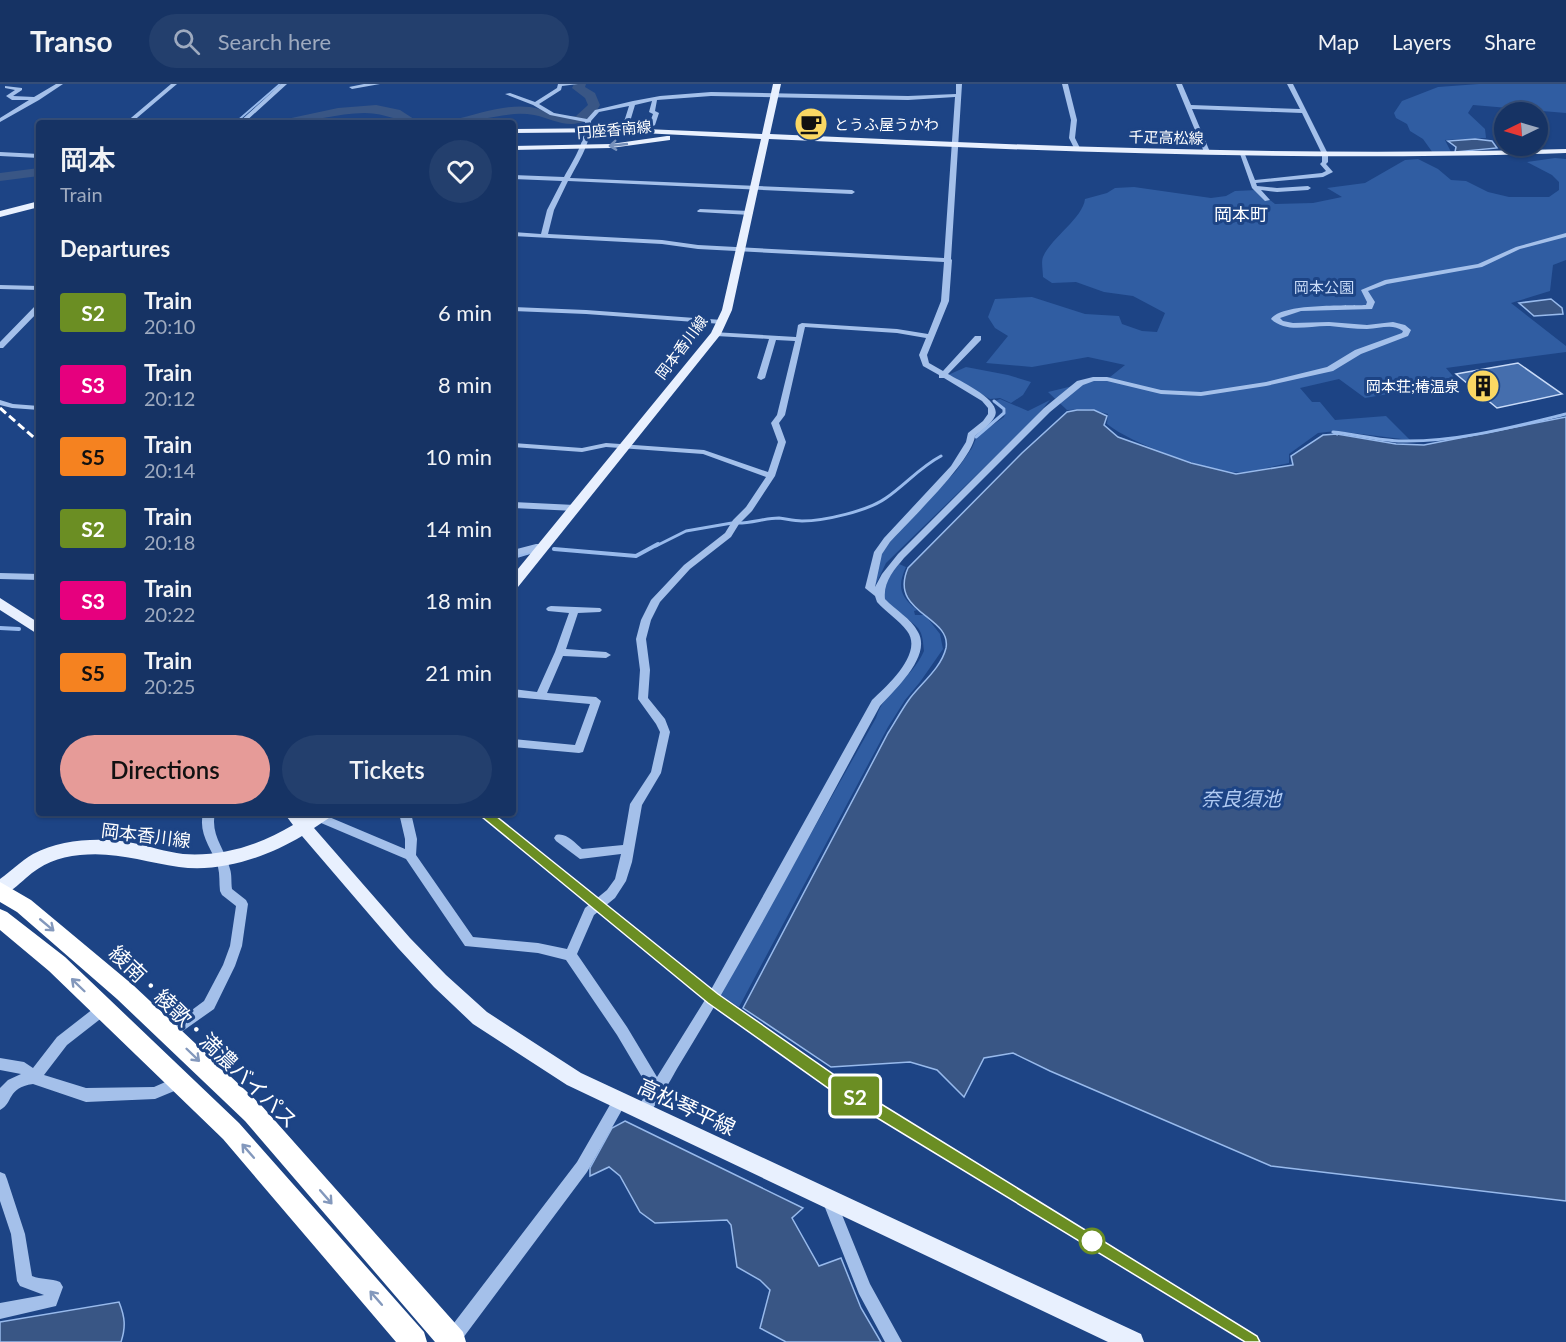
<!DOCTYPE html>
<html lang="en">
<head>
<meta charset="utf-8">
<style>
	body { margin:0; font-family:Lato,"Noto Sans JP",sans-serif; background:#233f6d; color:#f1f3f6; height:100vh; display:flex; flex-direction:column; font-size:22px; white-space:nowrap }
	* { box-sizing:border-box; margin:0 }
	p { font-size:20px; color:#9eaabf }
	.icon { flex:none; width:33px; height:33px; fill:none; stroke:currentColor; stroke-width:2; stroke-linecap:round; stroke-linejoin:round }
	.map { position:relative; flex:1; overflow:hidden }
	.side { position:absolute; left:36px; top:36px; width:480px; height:696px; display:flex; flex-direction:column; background:#163364; border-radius:6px; box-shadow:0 2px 4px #0004,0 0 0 2px #354e78 }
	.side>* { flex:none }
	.badge { padding:0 12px; border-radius:4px; font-size:21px; line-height:39px }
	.needle { width:39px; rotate:265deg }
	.controls { position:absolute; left:1494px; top:18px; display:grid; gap:12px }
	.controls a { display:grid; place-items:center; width:54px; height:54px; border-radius:50%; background:#163364; box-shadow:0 2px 4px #0004,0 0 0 2px #354e78; font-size:30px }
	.map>.badge { position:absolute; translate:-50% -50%; box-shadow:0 0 0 3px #fff }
	h2 { padding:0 24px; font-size:22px; line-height:54px }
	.round { display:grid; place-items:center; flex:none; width:63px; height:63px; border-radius:32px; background:#233f6d }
	.overview { display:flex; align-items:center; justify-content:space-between; height:102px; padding:0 24px }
	h1 { font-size:28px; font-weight:600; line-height:45px }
	.primary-button { display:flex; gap:12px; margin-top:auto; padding:12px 24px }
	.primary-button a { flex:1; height:69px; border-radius:36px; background:#e69b98; color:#111; font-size:24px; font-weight:600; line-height:69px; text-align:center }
	.primary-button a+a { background:#233f6d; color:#f1f3f6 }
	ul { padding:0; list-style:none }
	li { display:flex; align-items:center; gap:18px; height:72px; padding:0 24px }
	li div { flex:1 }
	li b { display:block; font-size:22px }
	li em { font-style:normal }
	li .badge { min-width:66px; font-weight:700; text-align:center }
	header { display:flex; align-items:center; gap:36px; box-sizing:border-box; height:84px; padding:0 30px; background:#163364; border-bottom:2px solid #354e78 }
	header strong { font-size:28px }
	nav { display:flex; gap:33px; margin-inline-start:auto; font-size:21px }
	.search { width:420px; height:54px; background:#233f6d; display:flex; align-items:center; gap:15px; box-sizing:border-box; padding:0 21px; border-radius:33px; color:#9eaabf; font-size:22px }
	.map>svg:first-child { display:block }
</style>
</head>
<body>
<header>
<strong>Transo</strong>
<div class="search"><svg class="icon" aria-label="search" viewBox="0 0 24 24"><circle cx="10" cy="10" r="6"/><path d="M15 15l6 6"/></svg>Search here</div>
<nav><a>Map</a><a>Layers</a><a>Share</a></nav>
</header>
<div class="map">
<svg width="1566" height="1258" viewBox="0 0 1566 1258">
	<rect width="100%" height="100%" fill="#1d4485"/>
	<path fill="#305da2" d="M1479 0H1566V29L1473 21 1468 29 1485 45 1486 54 1445 56 1451 68 1433 69 1423 55 1410 47 1407 40 1396 34 1394 29 1402 17 1438 3Z
		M1555 74 1566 75V176L1553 181 1550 207 1511 219 1566 262V268L1446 284 1458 298 1365 314 1339 295 1300 304 1312 318H1320L1335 336 1386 332 1410 356 1336 347 1318 349 1289 370V379C1272 382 1250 390 1233 388 1201 384 1132 360 1107 340L1108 330 1090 325 1067 326 1048 308 1110 293 1125 281 1088 273 1032 283 986 279 1008 252 995 244 988 233 995 215 1032 213 1085 230 1119 232 1122 240 1142 247 1157 248 1165 229 1133 212 1104 208 1076 198 1052 199 1043 193C1043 187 1041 178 1043 173 1051 154 1083 134 1085 115L1107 109 1115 104 1134 103 1211 114 1226 112 1235 107 1257 106 1275 120 1313 119 1342 113 1327 104 1365 99 1405 76 1418 75 1438 85 1451 96 1466 97 1488 108 1509 113H1549L1559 106V98L1552 91 1527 78Z
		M966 283 1008 291 1031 298 1023 311 1011 319 1000 314 990 315 948 291Z
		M1000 315 1028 327 1050 316 1034 335 886 479 875 502 876 478 892 455 956 387 972 364 977 352 1004 333 1006 325 995 317Z
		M899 480 906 483C897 502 900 513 917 526L914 527 915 531H925L940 550 943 565 920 598 905 616 888 643 739 923 720 911 876 634C885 605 911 596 924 567 923 559 923 550 918 544 894 519 865 520 899 480Z"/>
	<path fill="#395685" stroke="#98baec" stroke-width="1.5" d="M1475 55 1492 57 1497 64 1455 68 1456 63 1448 57Z
		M1551 215 1562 224 1563 230 1534 232 1519 219Z
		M1077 326H1094L1107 332 1104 341 1118 353 1191 379 1236 390 1293 381 1291 372 1323 351 1337 350 1396 360 1424 361 1566 333V1117L1271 1082 1050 987 1013 969 984 974 964 1013 937 986 910 978 831 983 743 924 888 649C895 638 901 627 908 617 919 601 941 585 946 564 952 532 888 529 908 484L1022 369 1067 328Z
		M625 1037 803 1124 792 1134 819 1182 841 1174 861 1224 881 1258H786L760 1244 770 1206 760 1196 737 1183 731 1141 727 1136 655 1139 640 1128 620 1092 609 1083 590 1092V1084L612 1044Z
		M119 1218C125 1233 126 1243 121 1258H0V1238Z"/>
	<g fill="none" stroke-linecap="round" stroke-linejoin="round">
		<path stroke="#98baec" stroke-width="2" d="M235 39 280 0"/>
		<path stroke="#98baec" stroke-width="3" d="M1337 350 1333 348C1356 350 1379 357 1402 357 1457 358 1513 343 1566 330
			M976 353 1004 329V325L994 317
			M738 439C752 439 766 434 779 434 787 435 794 437 802 437 824 437 868 427 886 414 905 401 920 383 941 372
			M656 462 686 447 732 439"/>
		<path stroke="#98baec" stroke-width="4" d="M554 465 636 472 658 460
			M513 473 530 468
			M0 544 19 545"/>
		<path fill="#395685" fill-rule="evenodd" d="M574 0H586L585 3 595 9 600 21C595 30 590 36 580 39 563 43 550 34 534 31 506 26 479 39 451 39L452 36C479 30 503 20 530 23 546 25 560 34 576 32L588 21 585 14 572 4Z
			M376 21 400 26 420 39C401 39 386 29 365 29 337 29 309 39 281 39L282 36 338 24Z
			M39 84V92L0 97V89Z"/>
	</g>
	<path fill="#456ead" stroke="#c9dbf8" stroke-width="1.5" d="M1518 279 1562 310 1497 324 1456 290Z"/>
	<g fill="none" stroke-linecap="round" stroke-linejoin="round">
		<path fill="#a4c0ea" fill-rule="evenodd" d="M56 0H63L39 16 0 38V34L29 16H12L6 12 15 6 5 4V2L22 4V6L13 12 34 13Z
			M171 0H177L131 39H125Z
			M281 0H287L244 39H238Z
			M364 0H380L352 5 349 3Z
			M558 0H578L562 2 561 6 539 20 554 29 587 35 595 26 633 17 660 12 711 8 908 12 956 10V0H962L951 175 952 176 949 217 927 271 929 279 943 287 975 252H981V256L948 290C960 297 1002 316 995 332 991 340 982 346 975 352 972 377 909 437 890 458L882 470 875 503 882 490 898 470 1044 324 1077 297 1093 293H1107L1161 306 1201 308 1266 298 1327 283 1355 266 1402 249 1403 247C1392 239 1380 245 1367 245 1354 245 1342 243 1330 242 1310 241 1287 250 1271 235 1282 219 1346 222 1366 221L1367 218 1361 206 1385 196 1478 180 1516 163 1566 149V153L1520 165 1482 183 1387 200 1368 207 1375 218 1372 225 1301 227 1280 234 1283 237 1293 239 1329 238 1367 241 1393 238 1405 241 1411 246 1408 252 1361 270 1333 287 1266 302 1201 312 1161 310 1107 297H1094L1083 301 1050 328 904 474C894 486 883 498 885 515 895 526 911 534 918 548 932 572 895 605 880 622 814 743 750 866 678 983 671 995 652 1031 642 1035L637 1033 635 1028 649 1005 617 951 566 876 538 869 465 862 406 775 314 736 312 733 316 729 322 730 405 765V755L399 729H411L417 755 416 771 473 853 538 859 567 865 585 824 607 806 615 795 621 770 580 775 556 757 554 754 556 751C566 748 575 759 582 765L623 761 630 720 651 688 660 648 656 640 638 615 640 586 636 555 641 536 651 516 684 481 725 449 733 436 746 423 766 393 703 370 606 363 582 368 513 363V359L582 364 606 359 704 366 768 388 778 358 771 339 777 331 795 257 776 256 765 294 761 296 757 294 769 255 716 252H713V248L796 253 798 241 802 239 897 245 928 250 941 217 944 178 698 165 662 160 513 152V148L541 150 547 126 562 97 513 95V91L564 93C573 77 586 57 585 38L550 31 533 21 505 10 510 9 535 18 557 4ZM711 12 908 16 955 13 944 174 698 161 662 156 548 150 554 126 568 97 852 110 855 108 852 106 570 94C579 77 592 57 591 37L599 28 629 22 623 41 626 43 629 41 635 21 652 17 649 28 653 30 649 41 652 43 655 41 659 29 655 27 657 16ZM805 243 897 249 926 254 919 271 923 282 939 291V294H944L982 317 988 324V330L983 337 968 349 966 358 951 382 884 454 874 468 865 504 875 512 877 518C886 528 899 536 907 547 924 569 887 602 872 616L708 911 657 993 627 943 577 870 594 831 615 814 626 797 632 778 642 721 661 689 670 648 665 635 648 614 650 586 646 555 651 536 660 518 690 485 731 453 739 440 752 427 775 392 786 358 779 339 785 331Z
			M1062 0H1068L1077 36 1075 54 1080 64 1077 66 1074 64 1069 54 1071 36Z
			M1176 0H1182L1191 21 1300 25 1287 0H1293L1328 70V78L1326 80 1333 88 1323 93 1256 99 1257 102 1277 104 1308 102 1311 104 1308 106 1277 108 1261 106 1270 116 1265 117 1252 104 1239 67 1244 68 1255 96 1322 89 1326 87 1320 80 1322 78V70L1302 29 1192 25 1210 68 1207 70 1204 68Z
			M0 68 39 70V74L0 72Z
			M700 125 750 127 753 129 750 131 698 128 697 127Z
			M0 201 39 202V206L0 205Z
			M36 221H39V227L3 264H0V258Z
			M513 223 586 226 722 236 726 238 722 240 586 230 513 227Z
			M0 316 13 320 39 322V326L12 324 0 321Z
			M513 418 575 421 579 424 575 427 513 424Z
			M536 460H543L548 463C541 468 522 469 513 472V466Z
			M0 489 39 490V496L0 495Z
			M551 522 600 524 602 526 600 528 578 529 566 565 606 568 611 571 606 574 563 572 547 609 596 613 601 617 584 665 583 668 579 669 513 663V655L575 661 590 620 513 613V605L537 608 555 568 569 529 548 527 546 525 548 523Z
			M203 729H215C210 751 225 765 230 785 232 791 231 798 232 805L246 816 248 820 242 862 235 882 214 925 170 956 165 954 163 950 165 946 204 917 223 881 230 862 236 822 222 811 220 807C219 799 220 791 218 783 212 764 198 751 203 729Z
			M103 919 108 921 109 925 108 929 67 961 44 991 86 1004 154 1003 179 992 184 993 186 998 184 1003 155 1015 86 1018 33 1000C6 1004 14 1019 0 1026V1004L8 996 21 990 0 986V974L24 978 33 984 57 953 98 921Z
			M620 1010 625 1012 627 1017 587 1088 460 1258H442L444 1252 577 1078 615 1012Z
			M0 1088 5 1090 7 1095 25 1150 32 1192C41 1196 51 1194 60 1198L63 1203 56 1222 0 1235V1219L44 1211 20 1202 17 1197 11 1150 0 1117Z
			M829 1109 834 1111 870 1200 902 1258H885L859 1210 822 1116 824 1111Z"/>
		<path fill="#e8f0fe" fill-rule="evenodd" d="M773 0H781L770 50C1035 62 1301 73 1566 65V69C1300 78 1034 67 769 55L732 226 721 250 518 503 513 504V491L711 249 722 226 761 55 622 48 513 49V45L622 44 762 50Z
			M667 52H670V56L611 64 513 66V62L611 60Z
			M39 117V123L0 133V127Z
			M0 514 39 539V551L0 526Z
			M284 729H302L305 733 311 729H331L329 734 314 744 410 854 446 891 487 928 581 989 1141 1250 1144 1258H1108L567 1001 473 940 434 903 398 864 302 752C267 773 220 789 179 783 145 778 115 767 80 771 58 773 42 780 26 794 18 801 10 809 0 812V795C11 787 21 777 33 770 62 755 101 753 133 759 149 762 166 768 183 770 221 773 260 761 293 741Z"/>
		<path fill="#fff" fill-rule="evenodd" d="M0 798 31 816 133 901 261 1021 463 1248 466 1258H435L245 1037 117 915 17 828 0 818Z
			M0 825 7 828 65 873 239 1039 424 1248 427 1258H396L223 1055 49 887 0 846Z"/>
		<path stroke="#fff" stroke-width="3" stroke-dasharray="8 4" stroke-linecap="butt" d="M0 324 39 358"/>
		<path stroke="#fff" stroke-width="4" stroke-dasharray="10 4.5" stroke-linecap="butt" d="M486 729 580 806"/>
		<path stroke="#fff" stroke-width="5" stroke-dasharray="14 6" stroke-linecap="butt" d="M578 805 713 915 833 999 1251 1258"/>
	</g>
	<defs><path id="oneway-shaft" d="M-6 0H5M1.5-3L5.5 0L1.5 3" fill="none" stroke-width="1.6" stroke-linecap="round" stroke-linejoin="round" transform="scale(1.5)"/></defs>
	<use stroke="#7891bb" href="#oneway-shaft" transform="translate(618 61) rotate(174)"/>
	<g stroke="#8398bc">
		<use href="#oneway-shaft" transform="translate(47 841) rotate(40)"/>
		<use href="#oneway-shaft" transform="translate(78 901) rotate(-136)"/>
		<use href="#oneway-shaft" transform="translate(193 971) rotate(44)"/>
		<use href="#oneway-shaft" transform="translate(248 1067) rotate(-131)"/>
		<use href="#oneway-shaft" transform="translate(326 1113) rotate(49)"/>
		<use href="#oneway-shaft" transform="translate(376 1214) rotate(-131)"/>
	</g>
	<path fill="#6b8e23" stroke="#fff" stroke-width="1.5" d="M486 724 718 910 839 994 1257 1252 1260 1258H1245L828 1004 708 919 482 733 480 729Z"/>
	<defs>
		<symbol id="cafe-disc" viewBox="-11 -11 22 22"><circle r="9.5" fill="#fad863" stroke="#1d4485"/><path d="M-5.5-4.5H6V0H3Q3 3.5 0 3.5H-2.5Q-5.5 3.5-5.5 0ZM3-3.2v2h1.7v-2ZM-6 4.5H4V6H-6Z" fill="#111"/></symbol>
		<symbol id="building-disc" viewBox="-11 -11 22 22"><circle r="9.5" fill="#fad863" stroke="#1d4485"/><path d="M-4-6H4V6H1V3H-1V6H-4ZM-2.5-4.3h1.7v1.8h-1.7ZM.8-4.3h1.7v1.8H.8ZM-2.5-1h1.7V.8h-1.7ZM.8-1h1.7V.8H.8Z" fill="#111"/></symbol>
	</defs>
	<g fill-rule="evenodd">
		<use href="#cafe-disc" x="792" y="21" width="38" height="38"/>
		<use href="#building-disc" x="1464" y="283" width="38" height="38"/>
	</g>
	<circle fill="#fff" stroke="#6b8e23" stroke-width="3" cx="1092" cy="1157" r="12"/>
	<g text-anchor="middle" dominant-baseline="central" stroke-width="6" stroke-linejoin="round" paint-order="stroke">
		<g font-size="15" fill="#fff" stroke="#1d4485" text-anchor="start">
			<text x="834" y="40">とうふ屋うかわ</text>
			<text x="1460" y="302" text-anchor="end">岡本荘;椿温泉</text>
		</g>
		<g font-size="15" fill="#fff" stroke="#1d4485">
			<text transform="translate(614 45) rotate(-5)">円座香南線</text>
			<text transform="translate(1166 53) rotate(1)">千疋高松線</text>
			<text transform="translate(681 263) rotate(-53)">岡本香川線</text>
		</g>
		<g font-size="15" fill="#c9dbf8" stroke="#1d4485">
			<text x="1324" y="203">岡本公園</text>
		</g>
		<g font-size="18" fill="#fff" stroke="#1d4485">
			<text x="1241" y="130">岡本町</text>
		</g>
		<g font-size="18" fill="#fff" stroke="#1d4485">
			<text transform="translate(146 751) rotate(7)">岡本香川線</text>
		</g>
		<g font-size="20" font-style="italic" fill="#b0caf2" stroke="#1d4485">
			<text x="1241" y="714">奈良須池</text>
		</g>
		<g font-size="21" fill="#fff" stroke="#1d4485">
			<text transform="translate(204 952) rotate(44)">綾南・綾歌・満濃バイパス</text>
			<text transform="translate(687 1022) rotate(25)">高松琴平線</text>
		</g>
	</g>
</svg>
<div class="controls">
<a><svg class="needle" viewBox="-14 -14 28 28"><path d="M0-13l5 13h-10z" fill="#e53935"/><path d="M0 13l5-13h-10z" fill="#9eaabf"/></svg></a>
</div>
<b class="badge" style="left:855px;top:1012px;background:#6b8e23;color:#fff">S2</b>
<section class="side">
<div class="overview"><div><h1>岡本</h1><p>Train</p></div><a class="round"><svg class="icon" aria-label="heart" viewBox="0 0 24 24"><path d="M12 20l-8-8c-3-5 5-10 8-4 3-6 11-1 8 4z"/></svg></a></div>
<h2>Departures</h2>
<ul>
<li><span class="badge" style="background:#6b8e23;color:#fff">S2</span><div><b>Train</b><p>20:10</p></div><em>6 min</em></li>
<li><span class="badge" style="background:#e6007e;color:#fff">S3</span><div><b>Train</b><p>20:12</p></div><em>8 min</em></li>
<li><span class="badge" style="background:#f58220;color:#111">S5</span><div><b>Train</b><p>20:14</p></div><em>10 min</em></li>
<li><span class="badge" style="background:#6b8e23;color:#fff">S2</span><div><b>Train</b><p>20:18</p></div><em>14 min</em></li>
<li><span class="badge" style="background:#e6007e;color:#fff">S3</span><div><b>Train</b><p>20:22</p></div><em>18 min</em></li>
<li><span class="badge" style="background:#f58220;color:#111">S5</span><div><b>Train</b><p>20:25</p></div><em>21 min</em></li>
</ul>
<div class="primary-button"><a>Directions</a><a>Tickets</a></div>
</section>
</div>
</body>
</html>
